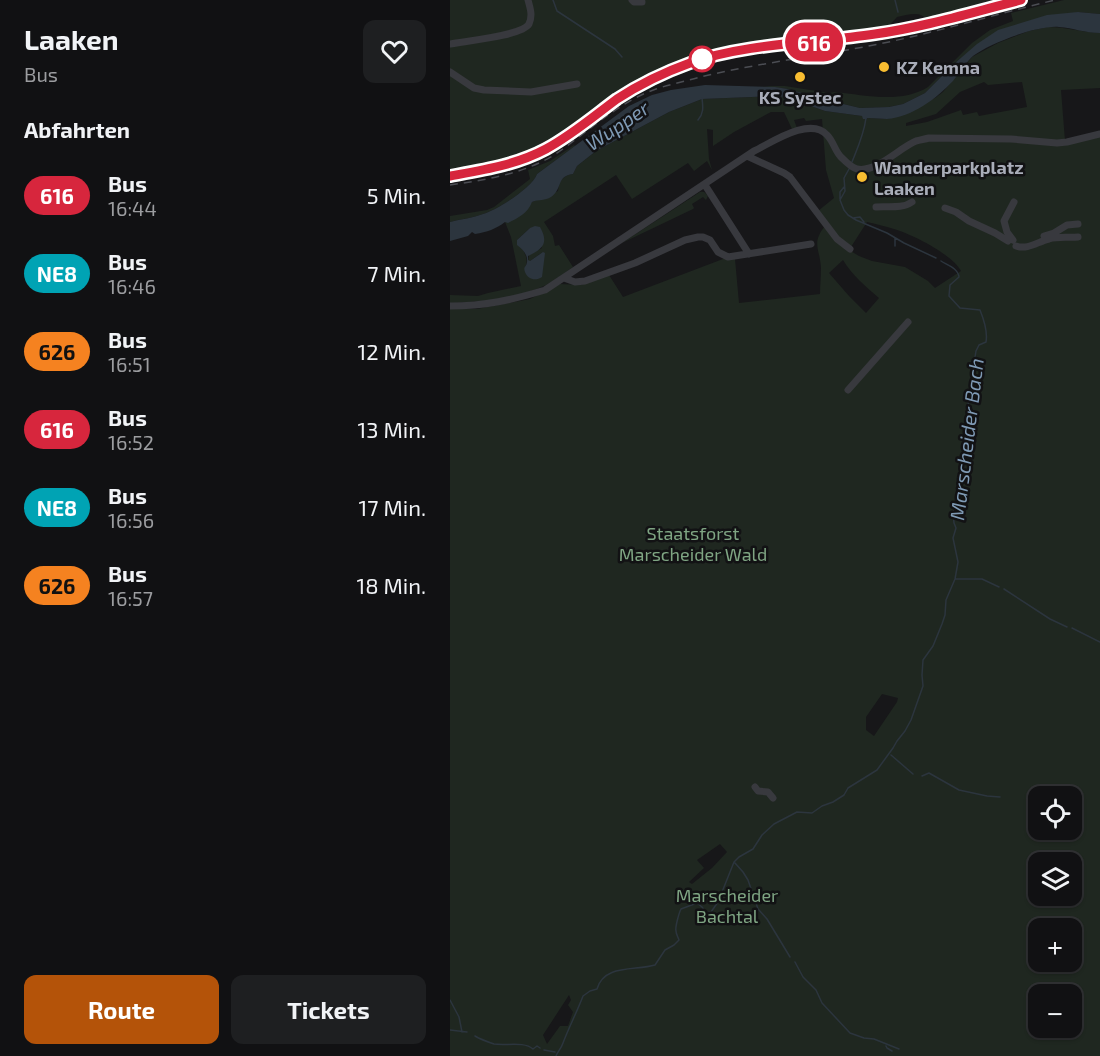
<!DOCTYPE html>
<html lang="de">
<head>
<meta charset="utf-8">
<style>
	body { margin:0; font-family:"Exo 2",sans-serif; background:#1e1f21; color:#f1f3f6; height:100vh; display:flex; flex-direction:column; font-size:22px; white-space:nowrap }
	* { box-sizing:border-box; margin:0 }
	p { font-size:20px; color:#9c9da0 }
	.icon { flex:none; width:33px; height:33px; fill:none; stroke:currentColor; stroke-width:2; stroke-linecap:round; stroke-linejoin:round }
	.map { position:relative; flex:1; overflow:hidden }
	.panel { display:flex; flex-direction:column; background:#111113; width:450px }
	.panel>* { flex:none }
	.badge { padding:0 12px; border-radius:20px; font-size:21px; line-height:39px }
	.controls { position:absolute; left:578px; top:786px; display:grid; gap:12px }
	.controls a { display:grid; place-items:center; width:54px; height:54px; border-radius:12px; background:#111113; box-shadow:0 2px 4px #0004,0 0 0 2px #303133; font-size:30px }
	.map>.badge { position:absolute; translate:-50% -50%; box-shadow:0 0 0 3px #fff }
	h2 { padding:0 24px; font-size:22px; line-height:54px }
	.round { display:grid; place-items:center; flex:none; width:63px; height:63px; border-radius:12px; background:#1e1f21 }
	.summary { display:flex; align-items:center; justify-content:space-between; height:102px; padding:0 24px }
	h1 { font-size:28px; font-weight:700; line-height:45px }
	.primary-button { display:flex; gap:12px; margin-top:auto; padding:12px 24px }
	.primary-button a { flex:1; height:69px; border-radius:12px; background:#b45309; color:#fff; font-size:24px; font-weight:700; line-height:69px; text-align:center }
	.primary-button a+a { background:#1e1f21; color:#f1f3f6 }
	ul { padding:0; list-style:none }
	li { display:flex; align-items:center; gap:18px; height:78px; padding:0 24px }
	li div { flex:1 }
	li b { display:block; font-size:22px }
	li em { font-style:normal }
	li .badge { min-width:66px; font-weight:700; text-align:center }
	main { display:flex; flex:1; min-height:0 }
	.map>svg:first-child { display:block }
</style>
</head>
<body>
<main>
<section class="panel">
<div class="summary"><div><h1>Laaken</h1><p>Bus</p></div><a class="round"><svg class="icon" aria-label="heart" viewBox="0 0 24 24"><path d="M12 20l-8-8c-3-5 5-10 8-4 3-6 11-1 8 4z"/></svg></a></div>
<h2>Abfahrten</h2>
<ul>
<li><span class="badge" style="background:#d7263d;color:#fff">616</span><div><b>Bus</b><p>16:44</p></div><em>5 Min.</em></li>
<li><span class="badge" style="background:#00a3b4;color:#fff">NE8</span><div><b>Bus</b><p>16:46</p></div><em>7 Min.</em></li>
<li><span class="badge" style="background:#f58220;color:#111">626</span><div><b>Bus</b><p>16:51</p></div><em>12 Min.</em></li>
<li><span class="badge" style="background:#d7263d;color:#fff">616</span><div><b>Bus</b><p>16:52</p></div><em>13 Min.</em></li>
<li><span class="badge" style="background:#00a3b4;color:#fff">NE8</span><div><b>Bus</b><p>16:56</p></div><em>17 Min.</em></li>
<li><span class="badge" style="background:#f58220;color:#111">626</span><div><b>Bus</b><p>16:57</p></div><em>18 Min.</em></li>
</ul>
<div class="primary-button"><a>Route</a><a>Tickets</a></div>
</section>
<div class="map">
<svg width="650" height="1056" viewBox="0 0 650 1056">
	<rect width="100%" height="100%" fill="#171719"/>
	<path fill="#1f2720" fill-rule="evenodd" d="M0 0H562L478 21C471 10 458 15 447 17L436 29 268 51 219 64 106 139 85 150 57 160 0 173Z
		M614 0H650V14L628 12 527 45 505 63 475 93 453 104 439 107 410 108 377 100 338 89 311 86H335L379 93 385 92C415 95 451 104 478 87L522 43 540 30 563 21 561 13Z
		M598 27C616 27 632 32 650 33V88L611 90 615 141 650 134V1056H0V309H27L80 299 110 284 131 285 159 275 173 297 273 259H285L289 303 370 294C370 286 371 277 371 268 370 249 361 243 375 226L368 211 384 198 376 170 372 119 356 121 354 118 344 120 347 128 342 129 334 112H321L284 132 263 146V130L257 129 259 159 262 170 257 161 244 171 238 163 182 199 166 175 94 222 103 236 105 246 109 245 123 267C114 273 105 280 96 285 66 299 32 302 0 303V295L28 296 38 293 71 286 61 237 55 222 82 202 108 191C109 181 113 175 123 174L127 166 146 151 219 112 252 99 328 96 335 97 375 111 412 116 417 119 418 118 438 119 485 98 493 92 522 57 548 43 579 31ZM534 82 538 85 572 82 577 107 529 116 527 112 513 115 511 110 477 122 456 126V123L486 114 510 92ZM417 222C426 224 435 226 444 229 462 234 503 255 511 271L485 288 478 281 455 267 422 261 409 256 399 250ZM80 228 92 248 79 255 78 261H80L93 252 75 268C80 257 72 249 67 240ZM393 260C402 275 416 287 429 298L416 313 399 296 379 273ZM432 694 448 698 447 702 424 736 416 730V717ZM588 796H621V830H588ZM270 844 277 852 262 868 242 884 239 882 254 868 247 860ZM588 862H621V896H588ZM588 928H621V962H588ZM588 994H621V1028H588ZM119 995 121 1000 118 1005 123 1012 118 1026H110L97 1044 93 1035Z
		M124 145 125 146 87 174C83 187 47 210 33 214 23 218 11 219 0 222V216L37 210 44 207 80 179 78 170 100 161Z
		M250 192C254 191 255 192 258 196L256 200 253 197 242 204 244 208 243 209 172 243Z"/>
	<path fill="#2c353e" d="M628 12 650 14V33C635 33 623 28 609 27 588 25 540 43 523 56 518 60 508 75 503 81 486 99 462 117 437 119 431 119 424 118 418 118L416 119H413L412 116 375 111 335 97 328 96 252 99 219 112 146 151 127 166 123 174C106 176 113 189 101 197 95 201 89 199 82 202 78 213 68 218 58 223L55 222C46 229 37 232 25 234L22 232 18 236 0 241V222C11 219 23 218 33 214 47 210 83 187 87 174L179 106 202 95 221 90 255 85 325 87 338 89 377 100 410 108 439 107 453 104 475 93 505 63 527 44 548 30 597 15Z
		M85 226 90 227C99 243 93 249 78 256V260L80 261 93 252 95 253 92 277C86 281 78 280 75 272 73 266 76 268 77 262 78 254 72 249 67 245V240L80 228Z"/>
	<g fill="none" stroke-linecap="round" stroke-linejoin="round">
		<path stroke="#2c353e" stroke-width="1.5" d="M103 0 107 11 165 49 172 57
			M445 0 448 12
			M248 120C254 113 253 107 252 98
			M402 162C408 147 414 134 416 118
			M399 169 394 178 395 191 390 200 394 210 398 215 406 220 437 233 454 243 486 258
			M390 199V192L394 187
			M403 218 410 217 414 222
			M445 246V238
			M505 579H532L549 587
			M554 589 600 619 617 627
			M622 628 650 642
			M441 755 463 774
			M472 776 479 773 509 790 537 796 550 797
			M285 863 293 872 298 880 308 909 317 919 340 957
			M345 962 353 977 366 990 372 1003 400 1033 414 1038 424 1039 449 1049
			M0 1000 9 1017 12 1032
			M0 1030 17 1032
			M25 1036C30 1039 38 1042 44 1044 56 1046 74 1041 83 1049L87 1046 90 1048
			M436 1046 437 1048 442 1051
			M94 1050 105 1052
			M106 1056C108 1051 111 1049 113 1043 119 1027 127 1012 133 996L140 991 147 989C154 964 185 971 205 965L215 950 224 945 229 940C228 937 226 934 226 931 225 927 229 913 231 909L247 903 252 907 256 913 261 912 268 902 284 862 289 857 303 849 312 835 324 824 347 812 362 813 372 806 383 802 394 795 398 788 427 770 443 748 447 741 455 731 461 720 473 686 472 675 473 660 483 646 492 624 495 615 496 600 505 579 508 562 503 538 506 528 504 523 503 513 505 504 511 487 516 452V432L519 394 526 351 529 345 536 342C538 331 534 320 530 310L510 308 499 296 500 285 509 277C508 268 497 265 491 261"/>
		<path stroke="#38393e" stroke-width="7" d="M182 0 184 2H192
			M0 44C15 41 72 36 79 24 83 15 80 8 78 0
			M0 72 24 88 34 90 81 92 127 84
			M297 156 334 173 340 177 387 239 400 249
			M255 185 299 254
			M426 207C438 206 452 209 462 202
			M495 208 506 212 519 221 545 233 558 241
			M594 236 604 233 617 225 628 224
			M563 240 557 232 554 221 564 202
			M566 246C578 250 587 242 599 239 608 236 619 238 628 237
			M114 278 125 282 135 281 185 263 235 240 248 237H253L260 240 268 252 278 257 361 244
			M0 306C35 306 62 300 95 290L304 151C321 143 360 116 377 135 384 142 385 152 392 158 396 162 402 168 407 169 426 173 449 148 466 141 470 140 475 139 479 138L561 139 607 143 617 142 650 134
			M398 390 458 322
			M305 787 308 791 318 792 323 798"/>
		<path stroke="#54565d" stroke-width="8" d="M0 176C33 169 66 165 96 149 122 135 144 116 167 99 190 84 215 72 240 63 297 43 365 43 425 34 475 27 523 12 571 0"/>
		<path stroke="#4b4d53" stroke-width="1.5" stroke-dasharray="8 6" stroke-linecap="butt" d="M0 185C35 180 73 174 104 155 137 133 168 102 206 89 221 84 236 81 250 77 309 63 369 56 429 44 488 32 546 14 605 0"/>
	</g>
	<g fill="none" stroke-linecap="round" stroke-linejoin="round">
		<defs>
			<path id="line" d="M0 176C33 170 66 165 96 149 122 135 144 116 167 99 190 84 215 72 240 63 296 43 366 43 425 34 475 27 523 12 571 0"/>
		</defs>
		<use href="#line" stroke="#fff" stroke-width="14"/>
		<use href="#line" stroke="#d7263d" stroke-width="9"/>
	</g>
	<circle fill="#fff" stroke="#d7263d" stroke-width="3" cx="252" cy="59" r="12"/>
	<g fill="#f8bd31" stroke="#121214" stroke-width="2">
		<circle cx="434" cy="67" r="6"/>
		<circle cx="350" cy="77" r="6"/>
		<circle cx="412" cy="177" r="6"/>
	</g>
	<g text-anchor="middle" dominant-baseline="central" stroke-width="5" stroke-linejoin="round" paint-order="stroke">
		<g font-size="18" font-weight="bold" fill="#a9adb9" stroke="#121214" text-anchor="start">
			<text x="446" y="67">KZ Kemna</text>
			<text x="350" y="97" text-anchor="middle">KS Systec</text>
			<text x="424" y="167">Wanderparkplatz<tspan x="424" dy="21">Laaken</tspan></text>
		</g>
		<g font-size="18" fill="#7fa583" stroke="#121214">
			<text x="243" y="533">Staatsforst<tspan x="243" dy="21">Marscheider Wald</tspan></text>
			<text x="277" y="895">Marscheider<tspan x="277" dy="21">Bachtal</tspan></text>
		</g>
		<g font-size="20" font-style="italic" fill="#7f9ab5" stroke="#121214">
			<text transform="translate(167 125) rotate(-34)">Wupper</text>
			<text transform="translate(516 439) rotate(-83)">Marscheider Bach</text>
		</g>
	</g>
</svg>
<div class="controls">
<a><svg class="icon" aria-label="locate" viewBox="0 0 24 24"><circle cx="12" cy="12" r="6"/><path d="M12 2v4M12 18v4M2 12h4M18 12h4"/></svg></a>
<a><svg class="icon" aria-label="layers" viewBox="0 0 24 24"><path d="M12 4l9 5-9 5-9-5zM3 14l9 5 9-5"/></svg></a>
<a>+</a>
<a>−</a>
</div>
<b class="badge" style="left:364px;top:42px;background:#d7263d;color:#fff">616</b>
</div>
</main>
</body>
</html>
